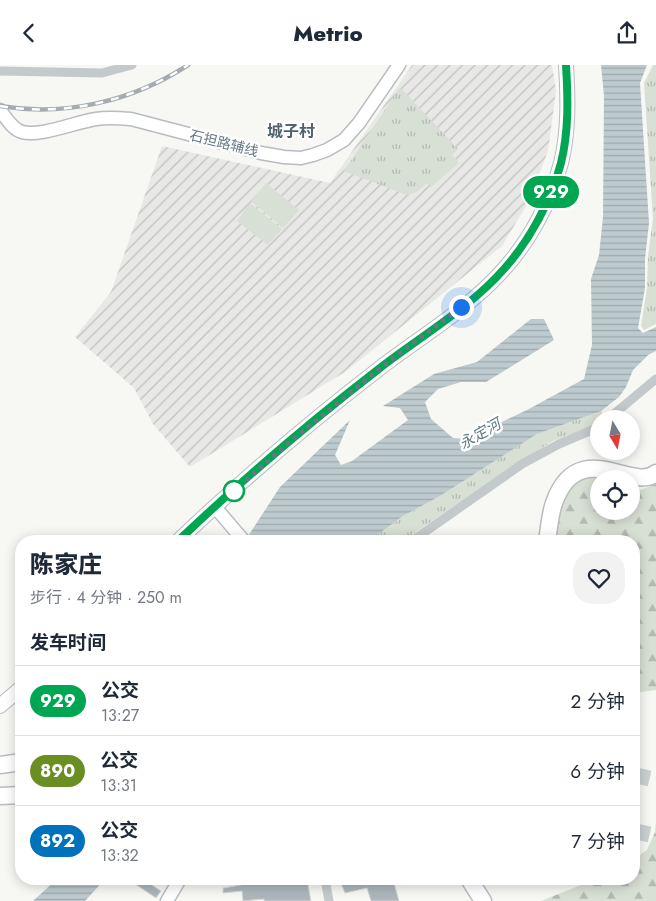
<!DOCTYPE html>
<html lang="zh">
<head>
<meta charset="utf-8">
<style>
	body { margin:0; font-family:Jost,"Noto Sans SC",sans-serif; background:#f2f2f3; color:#1f2937; height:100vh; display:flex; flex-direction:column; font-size:19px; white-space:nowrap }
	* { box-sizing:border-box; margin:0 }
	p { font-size:16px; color:#747a83 }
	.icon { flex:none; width:28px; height:28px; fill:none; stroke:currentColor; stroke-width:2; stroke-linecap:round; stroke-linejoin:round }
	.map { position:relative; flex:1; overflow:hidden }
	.sheet { position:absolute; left:15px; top:470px; width:625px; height:350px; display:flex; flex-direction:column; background:#fff; border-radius:20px; box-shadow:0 2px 12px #0003 }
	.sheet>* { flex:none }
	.badge { padding:0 10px; border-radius:16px; font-size:18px; line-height:32px }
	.needle { width:32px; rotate:170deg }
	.buttons { position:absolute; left:590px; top:345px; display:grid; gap:10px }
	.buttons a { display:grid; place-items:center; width:50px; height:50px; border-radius:50%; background:#fff; box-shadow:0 2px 12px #0003; font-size:25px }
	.you { position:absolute; width:25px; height:25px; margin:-12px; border:4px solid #fff; border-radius:50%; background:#1a73e8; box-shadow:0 0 0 8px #1a73e833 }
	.map>.badge { position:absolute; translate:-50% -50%; box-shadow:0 0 0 2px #fff }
	h2 { padding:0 15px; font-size:19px; line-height:45px }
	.round { display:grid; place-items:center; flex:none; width:52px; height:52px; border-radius:20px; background:#f2f2f3 }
	.summary { display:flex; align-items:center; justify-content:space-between; height:85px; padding:0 15px }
	h1 { font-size:24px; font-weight:800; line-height:38px }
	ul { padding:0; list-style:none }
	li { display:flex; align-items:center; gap:15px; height:70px; padding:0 15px; border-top:1px solid #e0e1e3 }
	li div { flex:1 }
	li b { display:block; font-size:19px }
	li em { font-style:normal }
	li .badge { min-width:55px; font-weight:700; text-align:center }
	header { display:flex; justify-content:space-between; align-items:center; height:65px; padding:0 15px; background:#fff; font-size:22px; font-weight:800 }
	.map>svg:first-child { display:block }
</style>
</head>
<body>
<header><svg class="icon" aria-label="back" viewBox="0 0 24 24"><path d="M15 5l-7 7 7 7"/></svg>Metrio<svg class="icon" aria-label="share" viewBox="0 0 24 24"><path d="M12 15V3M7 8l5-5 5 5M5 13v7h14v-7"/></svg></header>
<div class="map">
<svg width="656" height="836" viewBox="0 0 656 836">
	<defs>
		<pattern id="industrial-furrows" width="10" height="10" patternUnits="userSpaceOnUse" patternTransform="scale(1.25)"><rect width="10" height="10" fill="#e8e8e6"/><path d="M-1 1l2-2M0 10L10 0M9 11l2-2" fill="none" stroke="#c0c1c0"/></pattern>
		<pattern id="forest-firs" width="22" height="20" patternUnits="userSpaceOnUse" patternTransform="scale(1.25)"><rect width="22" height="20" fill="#d8dfd4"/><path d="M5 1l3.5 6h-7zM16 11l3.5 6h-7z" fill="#b3bab2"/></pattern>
		<pattern id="park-tufts" width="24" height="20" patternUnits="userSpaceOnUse" patternTransform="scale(1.25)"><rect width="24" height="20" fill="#d8dfd4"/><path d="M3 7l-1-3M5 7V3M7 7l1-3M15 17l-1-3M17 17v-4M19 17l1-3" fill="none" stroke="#b3bab2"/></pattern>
		<pattern id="water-rules" width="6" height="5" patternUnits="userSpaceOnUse" patternTransform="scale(1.25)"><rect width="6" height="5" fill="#bdcace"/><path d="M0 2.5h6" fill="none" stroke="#9da9ad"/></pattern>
	</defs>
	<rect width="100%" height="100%" fill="#f7f7f3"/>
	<path fill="url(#industrial-furrows)" d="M412 0H552L556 26 548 86 528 138 502 181 345 307 190 402 153 359 134 323 75 272 111 227 162 81 330 118Z"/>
	<path fill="#d8dfd4" d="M266 118 299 145 283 163 251 136Z
		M250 138 282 164 268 180 237 156Z"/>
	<path fill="url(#forest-firs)" d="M593 407 616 414H599V446H631V422L640 425 656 419V625L634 628V476H554L560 436 573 415Z
		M656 756V836H541L596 814H634V794L647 785 655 767Z"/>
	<path fill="url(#park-tufts)" d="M653 0H656V259L644 265 641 261 647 223 648 191 653 154 644 18Z
		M400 22 458 84 452 90 459 98 431 122 427 118 416 127 407 130 344 106Z
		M601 346 605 354H599V358L553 376 514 400 403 476H369L403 451 440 431 537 369Z"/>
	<path fill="url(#water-rules)" d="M601 0H647L640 18 649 158 645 194V223L638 263 643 268 656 262V286L648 290 633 305 626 322 619 332 601 346 537 369 440 431 403 451 369 476H245L280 422 350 355 335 390 341 400 352 396 408 355 400 343 383 341 434 309 477 297 531 254H544L554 275 486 317H461L438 324 425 337 431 354 453 373 466 374 527 345 584 314 592 280 591 214 599 190 603 152 604 31Z
		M57 814H105L85 836H33Z"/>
	<path fill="#acb6bb" stroke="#d8d8d6" d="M139 814H143L161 826 156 833 135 819Z
		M240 814H270V816L285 814H307L311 836H264V834L243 836 242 826 223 828V823L241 820Z
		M339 814H393L399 836H371L367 823 345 828Z"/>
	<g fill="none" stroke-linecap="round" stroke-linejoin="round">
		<path stroke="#cbd1d3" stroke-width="16" stroke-dasharray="16 8" stroke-linecap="butt" d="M634 710 656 715
			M634 766 656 771"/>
		<defs>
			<path id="secondary" d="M0 45C6 53 12 64 22 67 40 72 76 57 96 54 108 52 119 53 131 54L261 88 284 92 301 93 313 90 327 85 344 75 359 58 399 0
				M215 442 244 476
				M167 836 180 814"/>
			<path id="primary" d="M178 476C242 415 310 357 380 303 421 271 469 244 504 204 530 175 551 136 561 98 569 66 568 32 566 0
				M0 641 21 623"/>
			<path id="highway" d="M547 476C549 464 550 449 554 438 578 370 633 428 656 408
				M0 700 21 697
				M0 731 21 730
				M469 814 483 836"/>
		</defs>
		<use href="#secondary" stroke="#b6bcc0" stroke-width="15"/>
		<use href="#primary" stroke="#b7bcbf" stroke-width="16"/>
		<use href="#highway" stroke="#b8bcbf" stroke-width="19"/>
		<path stroke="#c4c9cc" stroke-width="9" d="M0 6 102 8 132 0
			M608 354 656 314
			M412 476 522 399 559 379 599 362
			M325 814 329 836"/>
		<use href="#secondary" stroke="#fff" stroke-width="12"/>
		<use href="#primary" stroke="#fff" stroke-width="14"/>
		<use href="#highway" stroke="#fff" stroke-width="16"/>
		<defs>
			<path id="rail" d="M0 41C65 52 133 36 188 0"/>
		</defs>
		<use href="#rail" stroke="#a4acb1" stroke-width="4.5"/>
		<use href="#rail" stroke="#fff" stroke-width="2.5" stroke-dasharray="8" stroke-linecap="butt"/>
	</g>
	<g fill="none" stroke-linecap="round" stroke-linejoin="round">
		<defs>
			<path id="line" d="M178 476C242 415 310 357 380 303 420 272 471 242 504 204 530 175 551 136 561 98 569 66 568 32 566 0"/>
		</defs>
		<use href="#line" stroke="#fff" stroke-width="11"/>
		<use href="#line" stroke="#00a651" stroke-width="8"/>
		<path stroke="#637987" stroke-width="5" stroke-dasharray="0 9" d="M234 426 280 385 379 304 461 242"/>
	</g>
	<circle fill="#fff" stroke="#00a651" stroke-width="2.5" cx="234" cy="426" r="10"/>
	<g text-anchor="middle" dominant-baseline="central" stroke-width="5" stroke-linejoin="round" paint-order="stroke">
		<g font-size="14" fill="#637987" stroke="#fff">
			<text transform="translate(224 78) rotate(14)">石担路辅线</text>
		</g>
		<g font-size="15" font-style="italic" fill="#5f7b83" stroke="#fff">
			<text transform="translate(480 369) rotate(-30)">永定河</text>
		</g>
		<g font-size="16" font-weight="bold" fill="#52626b" stroke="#fff">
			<text x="291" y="66">城子村</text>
		</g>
	</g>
</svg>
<div class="buttons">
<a><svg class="needle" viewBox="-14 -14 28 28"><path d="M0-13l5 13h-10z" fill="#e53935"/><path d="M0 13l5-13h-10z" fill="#747a83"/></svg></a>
<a><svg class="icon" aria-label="locate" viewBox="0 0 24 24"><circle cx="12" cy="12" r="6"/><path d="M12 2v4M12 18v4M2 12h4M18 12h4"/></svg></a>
</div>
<div class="you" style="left:461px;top:242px"></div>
<b class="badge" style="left:551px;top:127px;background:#00a651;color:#fff">929</b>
<section class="sheet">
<div class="summary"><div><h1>陈家庄</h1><p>步行 · 4 分钟 · 250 m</p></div><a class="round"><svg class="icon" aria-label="heart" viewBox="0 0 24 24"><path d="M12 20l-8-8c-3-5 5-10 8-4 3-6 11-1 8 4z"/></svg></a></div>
<h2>发车时间</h2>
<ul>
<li><span class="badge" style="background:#00a651;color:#fff">929</span><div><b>公交</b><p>13:27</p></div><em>2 分钟</em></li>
<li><span class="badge" style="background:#6b8e23;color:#fff">890</span><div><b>公交</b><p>13:31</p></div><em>6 分钟</em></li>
<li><span class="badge" style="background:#0072bc;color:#fff">892</span><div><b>公交</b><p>13:32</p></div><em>7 分钟</em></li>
</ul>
</section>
</div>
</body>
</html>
